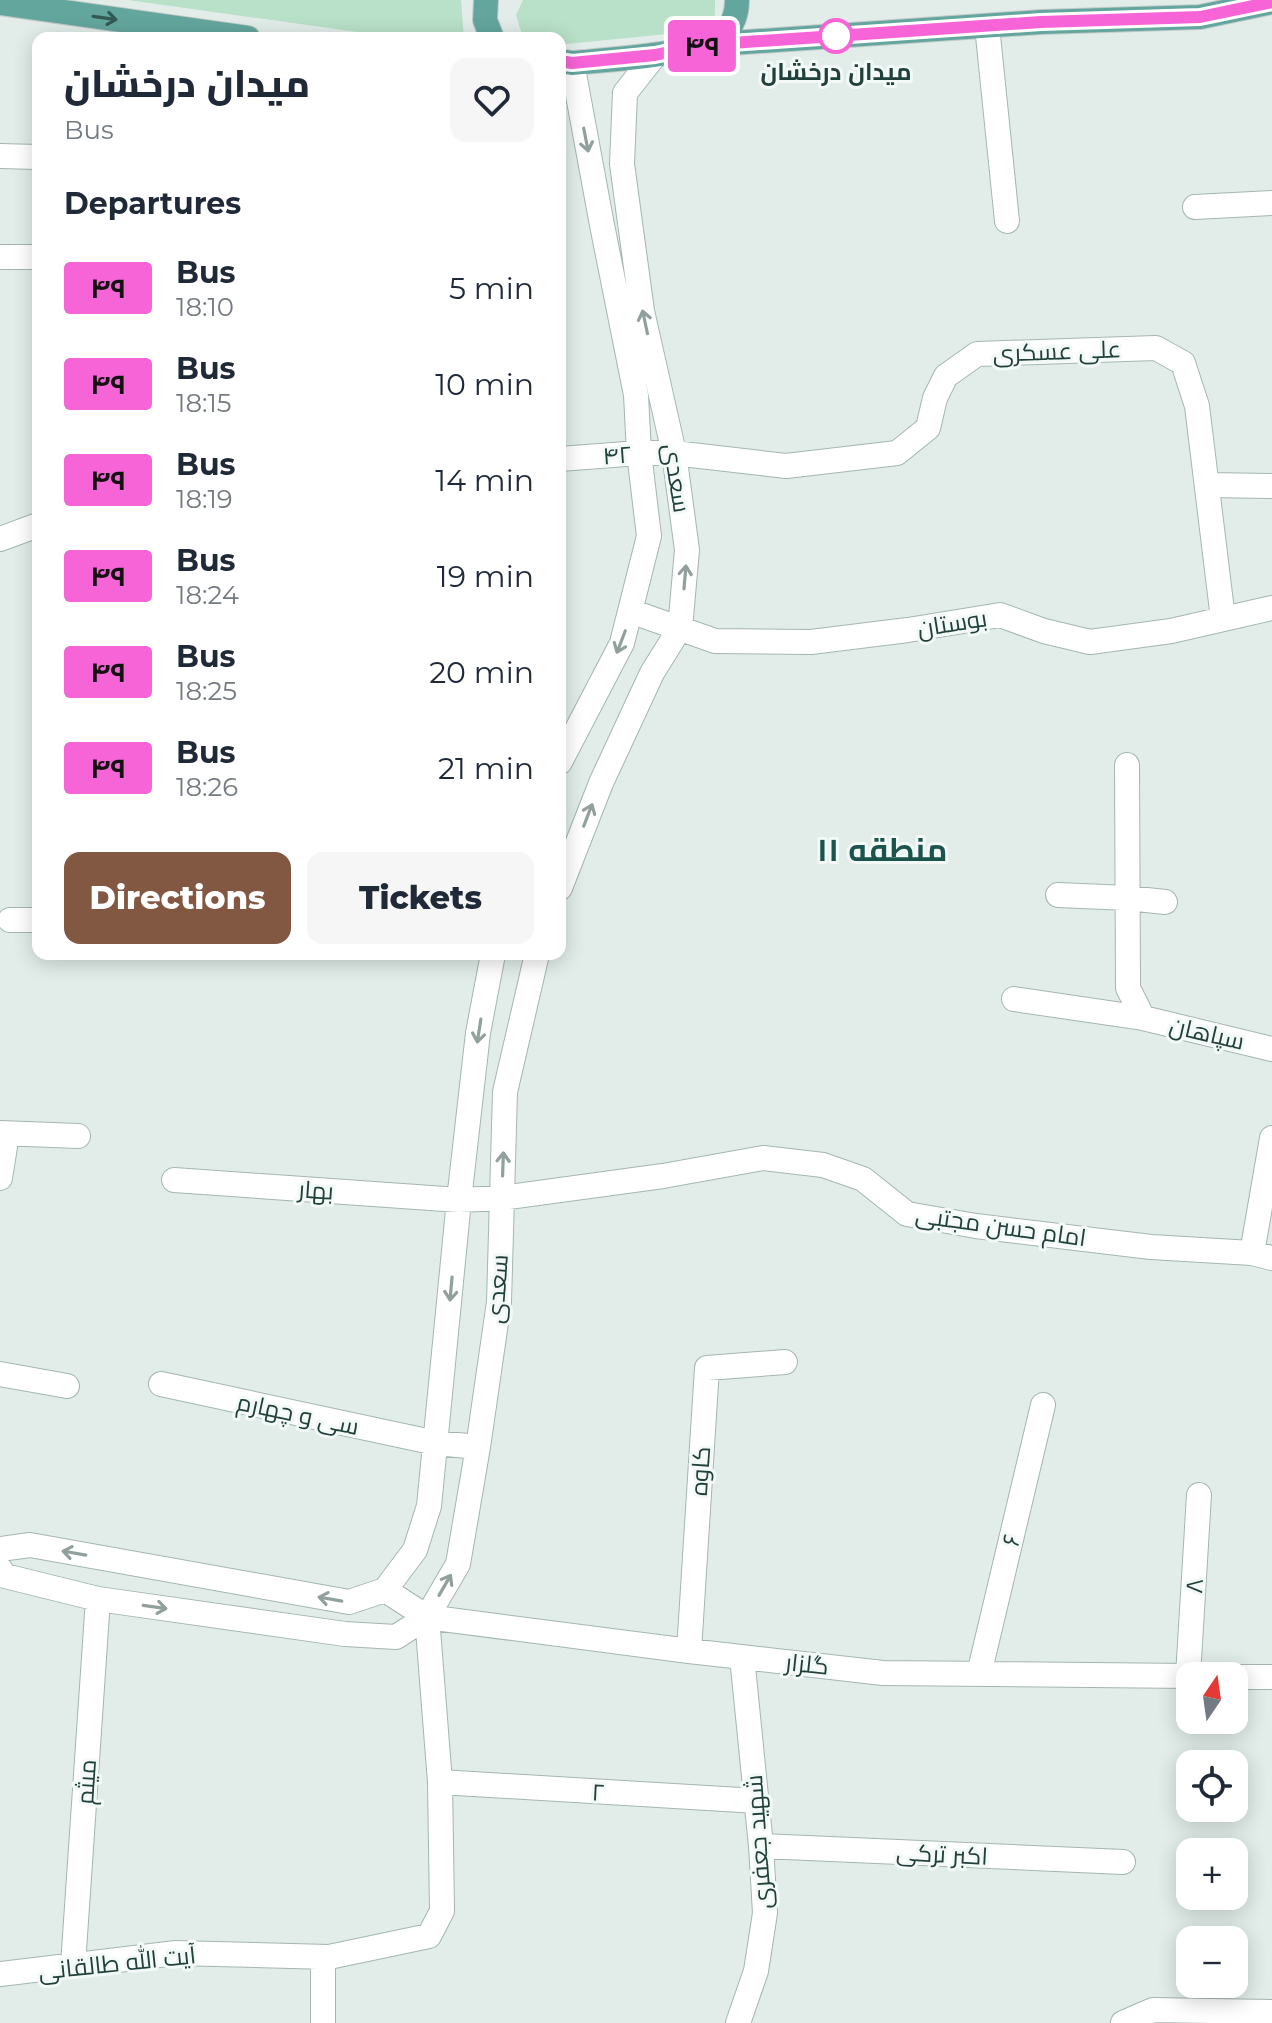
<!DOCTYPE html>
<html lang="en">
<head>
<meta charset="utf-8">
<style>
	body { margin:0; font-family:Montserrat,Cairo,sans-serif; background:#f6f6f7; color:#1f2937; height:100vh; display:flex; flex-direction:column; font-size:30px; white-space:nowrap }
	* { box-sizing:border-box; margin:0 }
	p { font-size:26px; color:#747a83 }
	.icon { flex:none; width:44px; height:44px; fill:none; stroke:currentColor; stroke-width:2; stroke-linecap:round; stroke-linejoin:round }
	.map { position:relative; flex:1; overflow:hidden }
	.sheet { position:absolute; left:32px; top:32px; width:534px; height:928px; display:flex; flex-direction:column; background:#fff; border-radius:16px; box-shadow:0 4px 20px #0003 }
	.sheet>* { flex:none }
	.badge { padding:0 16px; border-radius:6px; font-size:28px; line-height:52px }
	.needle { width:52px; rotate:13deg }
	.buttons { position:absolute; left:1176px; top:1662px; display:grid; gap:16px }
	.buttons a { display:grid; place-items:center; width:72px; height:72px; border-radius:16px; background:#fff; box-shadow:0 4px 20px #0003; font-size:40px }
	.map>.badge { position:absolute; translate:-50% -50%; box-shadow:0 0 0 4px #fff }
	h2 { padding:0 32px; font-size:30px; line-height:72px }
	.round { display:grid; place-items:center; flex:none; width:84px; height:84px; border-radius:16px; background:#f6f6f7 }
	.overview { display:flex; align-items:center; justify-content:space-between; height:136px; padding:0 32px }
	h1 { font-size:38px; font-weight:800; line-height:60px }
	.button { display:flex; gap:16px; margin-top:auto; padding:16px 32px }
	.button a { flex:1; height:92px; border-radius:16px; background:#825843; color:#fff; font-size:32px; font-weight:800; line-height:92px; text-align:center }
	.button a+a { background:#f6f6f7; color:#1f2937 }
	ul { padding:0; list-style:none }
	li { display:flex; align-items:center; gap:24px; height:96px; padding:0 32px }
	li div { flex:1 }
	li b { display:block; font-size:30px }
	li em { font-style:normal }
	li .badge { min-width:88px; font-weight:700; text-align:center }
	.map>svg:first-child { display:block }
</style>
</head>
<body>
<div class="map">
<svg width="1272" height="2023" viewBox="0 0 1272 2023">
	<rect width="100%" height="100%" fill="#e2edea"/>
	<path fill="#b9e0c9" d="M128 0H461L464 38H400Z
		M523 0H715V15L697 31 567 44 560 43V38H523L516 15Z"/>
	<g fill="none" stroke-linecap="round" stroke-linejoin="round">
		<defs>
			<path id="minor" d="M987 26 1007 221
				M0 156 38 157
				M1195 207 1272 203
				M0 257H38
				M560 459 639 453H674L786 466 897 453 928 428 935 398 946 376 977 354 1156 348 1183 363 1197 406 1223 619
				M1207 485 1272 486
				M0 539 38 525
				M630 611 715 641 811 642 908 630 1000 615 1044 631 1090 642 1171 631 1272 608
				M560 762 622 643 649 536 639 453 636 395 602 225 572 63
				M1127 765 1128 988 1143 1018
				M560 888 601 783 652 673 680 628 687 550 674 453 642 311 622 164 625 93 655 55
				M1058 895 1128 898 1165 902
				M10 920H38
				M1014 999 1143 1018 1272 1049
				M0 1133 78 1136
				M0 1178 7 1134
				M174 1180 459 1200 502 1198 663 1176 763 1158 823 1165 863 1179 907 1214 976 1226 1151 1247 1252 1253 1272 1258
				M1252 1253 1272 1138
				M0 1374 67 1386
				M161 1384 436 1443 478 1447
				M0 1549 30 1545 349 1602 385 1590 415 1550 429 1506 459 1200 478 1033 493 954
				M0 1569 5 1576 98 1599 345 1634 396 1637 427 1617 458 1564 478 1447 499 1302 505 1092 537 954
				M385 1590 427 1617 689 1651 883 1673 1190 1676
				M689 1651 707 1368 785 1362
				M979 1674 1043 1405
				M1188 1676 1199 1495
				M1234 1677H1272
				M440 1782 757 1801
				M761 1846 1123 1862
				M73 1965 98 1599
				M0 1974 176 1953 329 1957
				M323 2023V1963L329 1957 429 1936 442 1911 440 1782 427 1617
				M738 2023 756 1971 765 1913 761 1846 742 1657
				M1123 2023 1153 2010 1272 2012"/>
			<path id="major" d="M486 0 485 20 492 38
				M0 3 248 38
				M702 45 1041 22 1200 17 1272 2
				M560 61 572 63C606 60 701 55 724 34 733 25 737 12 737 0"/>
		</defs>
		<use href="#minor" stroke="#a4b6b2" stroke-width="26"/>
		<use href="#major" stroke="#c1cac8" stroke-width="26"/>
		<use href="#minor" stroke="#fff" stroke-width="24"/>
		<use href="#major" stroke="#63a69d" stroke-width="24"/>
	</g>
	<defs><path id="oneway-shaft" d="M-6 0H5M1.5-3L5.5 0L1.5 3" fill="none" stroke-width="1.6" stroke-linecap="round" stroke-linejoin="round" transform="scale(2)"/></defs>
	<use stroke="#315a54" href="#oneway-shaft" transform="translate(105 18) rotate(8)"/>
	<g stroke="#90a09d">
		<use href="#oneway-shaft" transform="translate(586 140) rotate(79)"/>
		<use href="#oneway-shaft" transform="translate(645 322) rotate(-102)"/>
		<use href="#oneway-shaft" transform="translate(685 577) rotate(-85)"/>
		<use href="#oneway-shaft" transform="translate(621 642) rotate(111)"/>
		<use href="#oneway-shaft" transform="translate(588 815) rotate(-69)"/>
		<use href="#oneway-shaft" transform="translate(479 1031) rotate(99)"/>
		<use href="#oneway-shaft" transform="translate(503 1164) rotate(-88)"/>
		<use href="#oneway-shaft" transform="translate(451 1289) rotate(95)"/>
		<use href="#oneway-shaft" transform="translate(74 1553) rotate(-170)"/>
		<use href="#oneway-shaft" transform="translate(445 1585) rotate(-60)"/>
		<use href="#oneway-shaft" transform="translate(330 1599) rotate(-170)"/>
		<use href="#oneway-shaft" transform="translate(155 1607) rotate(8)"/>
	</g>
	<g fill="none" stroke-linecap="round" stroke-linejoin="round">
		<defs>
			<path id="line" d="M560 61 572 63 655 55 702 45 1041 22 1200 17 1272 2"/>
		</defs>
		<use href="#line" stroke="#fff" stroke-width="18"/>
		<use href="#line" stroke="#f764d7" stroke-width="12"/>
	</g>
	<circle fill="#fff" stroke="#f764d7" stroke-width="4" cx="836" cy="36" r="16"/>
	<g text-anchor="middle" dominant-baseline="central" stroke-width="6" stroke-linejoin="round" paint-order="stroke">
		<g font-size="24" font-weight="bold" fill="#20403b" stroke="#f3f9f7">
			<text x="836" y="71">میدان درخشان</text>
		</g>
		<g font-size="24" fill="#20403b" stroke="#f3f9f7">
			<text transform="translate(1057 351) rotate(-2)">علی عسکری</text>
			<text transform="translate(617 455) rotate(-4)">۴۲</text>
			<text transform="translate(677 478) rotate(81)">سعدی</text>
			<text transform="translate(952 623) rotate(-9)">بوستان</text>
			<text transform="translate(1207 1033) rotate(13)">سپاهان</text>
			<text transform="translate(316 1190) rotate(4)">بهار</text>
			<text transform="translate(1001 1226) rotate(8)">امام حسن مجتبی</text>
			<text transform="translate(497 1289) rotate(-86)">سعدی</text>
			<text transform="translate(298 1414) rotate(12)">سی و چهارم</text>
			<text transform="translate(700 1471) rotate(-86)">کاوه</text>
			<text transform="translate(1011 1540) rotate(-77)">۶</text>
			<text transform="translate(1194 1586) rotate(-86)">۸</text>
			<text transform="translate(807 1664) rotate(6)">گلزار</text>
			<text transform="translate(86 1782) rotate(-86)">میثم</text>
			<text transform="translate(598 1792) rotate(3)">۲</text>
			<text transform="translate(758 1842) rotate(-94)">شهید جعفری</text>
			<text transform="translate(942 1854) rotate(3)">اکبر ترکی</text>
			<text transform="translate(117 1963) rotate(-6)">آیت الله طالقانی</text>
		</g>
		<g font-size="32" font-weight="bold" fill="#1b544d" stroke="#f3f9f7">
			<text x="882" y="849">منطقه ۱۱</text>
		</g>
	</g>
</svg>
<div class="buttons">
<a><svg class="needle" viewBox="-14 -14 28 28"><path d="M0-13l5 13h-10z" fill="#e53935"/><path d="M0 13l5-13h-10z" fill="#747a83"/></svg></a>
<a><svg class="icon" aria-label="locate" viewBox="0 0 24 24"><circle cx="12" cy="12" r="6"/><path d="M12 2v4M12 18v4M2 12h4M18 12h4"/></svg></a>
<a>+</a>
<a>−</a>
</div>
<b class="badge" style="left:702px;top:46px;background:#f764d7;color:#111">۴۹</b>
<section class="sheet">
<div class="overview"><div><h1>میدان درخشان</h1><p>Bus</p></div><a class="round"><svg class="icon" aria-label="heart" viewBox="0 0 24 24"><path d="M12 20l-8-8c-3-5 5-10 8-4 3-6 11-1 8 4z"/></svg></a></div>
<h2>Departures</h2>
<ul>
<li><span class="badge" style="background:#f764d7;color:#111">۴۹</span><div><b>Bus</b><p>18:10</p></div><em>5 min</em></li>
<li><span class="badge" style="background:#f764d7;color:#111">۴۹</span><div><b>Bus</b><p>18:15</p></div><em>10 min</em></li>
<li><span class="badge" style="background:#f764d7;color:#111">۴۹</span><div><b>Bus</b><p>18:19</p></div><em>14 min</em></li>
<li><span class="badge" style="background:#f764d7;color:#111">۴۹</span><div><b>Bus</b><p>18:24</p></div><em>19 min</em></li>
<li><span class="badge" style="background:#f764d7;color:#111">۴۹</span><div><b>Bus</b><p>18:25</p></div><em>20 min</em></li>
<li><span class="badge" style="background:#f764d7;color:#111">۴۹</span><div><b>Bus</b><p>18:26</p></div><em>21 min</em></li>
</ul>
<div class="button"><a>Directions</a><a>Tickets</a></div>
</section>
</div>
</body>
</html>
